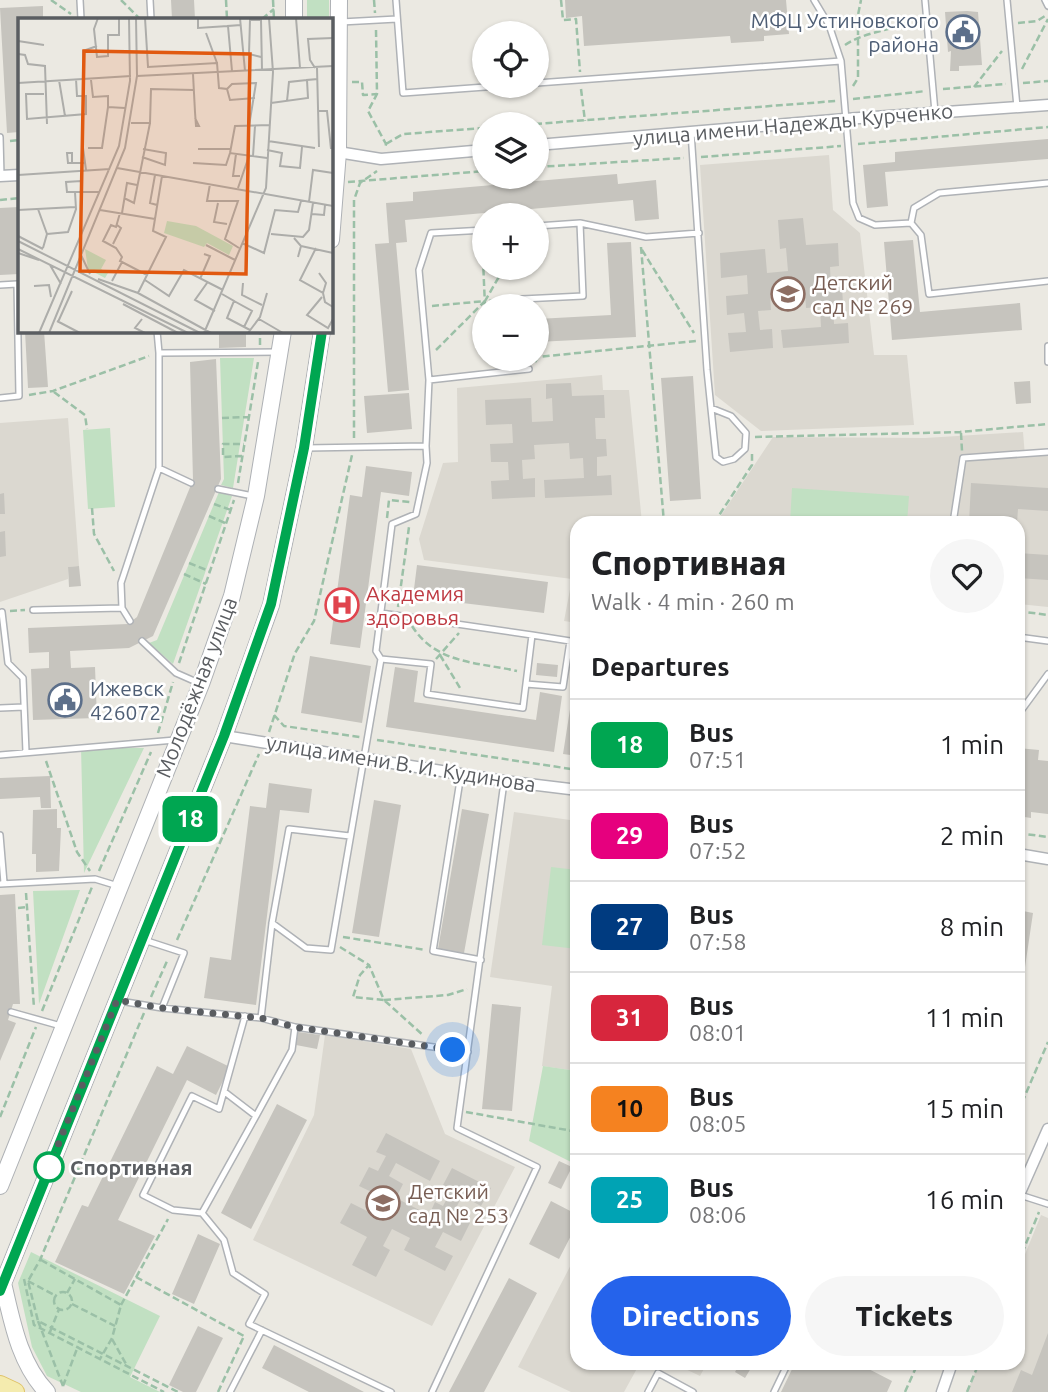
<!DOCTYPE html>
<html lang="en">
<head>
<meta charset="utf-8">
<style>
	body { margin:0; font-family:Ubuntu,sans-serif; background:#f6f6f6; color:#202124; height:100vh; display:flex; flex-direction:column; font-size:26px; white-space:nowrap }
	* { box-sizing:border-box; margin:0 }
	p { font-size:23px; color:#757577 }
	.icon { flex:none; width:38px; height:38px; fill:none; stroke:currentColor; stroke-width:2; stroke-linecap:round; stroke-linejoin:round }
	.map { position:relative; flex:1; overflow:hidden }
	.side { position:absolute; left:570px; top:516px; width:455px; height:854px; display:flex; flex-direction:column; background:#fff; border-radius:21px; box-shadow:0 2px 5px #0004 }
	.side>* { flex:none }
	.badge { padding:0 14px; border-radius:10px; font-size:24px; line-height:46px }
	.controls { position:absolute; left:472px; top:21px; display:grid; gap:14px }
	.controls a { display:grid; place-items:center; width:77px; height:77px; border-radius:50%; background:#fff; box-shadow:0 2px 5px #0004; font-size:35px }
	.you { position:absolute; width:35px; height:35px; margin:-18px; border:5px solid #fff; border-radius:50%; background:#1a73e8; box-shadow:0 0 0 10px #1a73e833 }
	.map>.badge { position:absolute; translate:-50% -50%; box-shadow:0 0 0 4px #fff }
	h2 { padding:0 21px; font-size:26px; line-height:63px }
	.round { display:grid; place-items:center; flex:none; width:74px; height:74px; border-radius:37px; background:#f6f6f6 }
	.summary { display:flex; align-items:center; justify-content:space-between; height:119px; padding:0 21px }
	h1 { font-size:33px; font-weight:800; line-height:52px }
	.cta { display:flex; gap:14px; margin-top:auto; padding:14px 21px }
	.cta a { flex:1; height:80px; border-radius:42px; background:#2563eb; color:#fff; font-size:28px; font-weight:800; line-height:80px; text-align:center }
	.cta a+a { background:#f6f6f6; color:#202124 }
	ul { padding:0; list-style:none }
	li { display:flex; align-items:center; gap:21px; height:91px; padding:0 21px; border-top:2px solid #e0e0e0 }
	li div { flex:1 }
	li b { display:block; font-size:26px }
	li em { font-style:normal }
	li .badge { min-width:77px; font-weight:700; text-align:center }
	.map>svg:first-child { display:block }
</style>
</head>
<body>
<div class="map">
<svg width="1048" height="1392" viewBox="0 0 1048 1392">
	<rect width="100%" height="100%" fill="#ebe9e2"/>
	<path fill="#dbd8d0" d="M829 155 833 210 860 233 874 355H907L914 425 761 431 715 395 700 165Z
		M602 375 603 390H629L642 523H578L577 623 564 621 572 579 424 560 419 539 443 463 458 462 457 388Z
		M68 418 79 566 68 567V579L0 602V423Z
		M1023 432 1025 456 1048 455V607L1019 604 1018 523H716L773 437 925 438Z
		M514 812 577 821V1071L542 1066 552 986 490 977Z
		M325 1035 411 1049 445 1134 515 1167 432 1326 253 1240 314 1115Z
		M1041 1215 1048 1218V1392H967L979 1363H1018L1019 1269Z
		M577 1253 578 1363H640L624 1392H571L518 1367Z
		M673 1363H707L700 1376Z"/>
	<path fill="#c1e0c2" d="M307 0H329V19H307Z
		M220 358H254L233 488 221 485 224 479Z
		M110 428 115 507 88 509 83 430Z
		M792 488 909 496 907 523H790Z
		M219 492 232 496 173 664 149 643 157 640Z
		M81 747 144 748 84 873Z
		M551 867 577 870V949L542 945Z
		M80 890 39 1004 33 891Z
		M543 1066 577 1071V1165L529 1141Z
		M31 1252 160 1316 130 1377 160 1392H81L47 1376 32 1347 18 1283Z"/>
	<path fill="#c6c4be" d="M171 0H194L195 19H172Z
		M565 0H786L789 34 764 36V41L731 43 730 36 584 46 582 16 566 18Z
		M43 6V19H19V132L7 133 0 8Z
		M967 11 978 12 982 65 959 66V71H950L951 51 948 52 945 12Z
		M1048 139V159L885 172 888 206 867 208 863 165 895 162V152Z
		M617 174 618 184 656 180 659 219 635 221 633 200 405 220 407 242 396 243 409 390 388 392 375 244 389 243 386 203 413 201V192Z
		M19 207V274L0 275V208Z
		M803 218 806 245 838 243 839 266 830 267 831 288 842 287 843 304 833 305 834 324 848 323 849 343 783 348 781 330 821 327 820 307 806 308 805 292 770 295 771 310 758 311 760 330 772 329 773 348 730 352 728 333 746 332 744 313 727 315 726 296 748 294 747 275 721 278 720 253 765 249 767 273 788 271 786 248 780 249 778 220Z
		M913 240 920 312 1020 303 1022 330 892 340 884 242Z
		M631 242 636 337 537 342V319L611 315 607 243Z
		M25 331H44L48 387 28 388Z
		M219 331H246V347L219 348Z
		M216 359 221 479 153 636 129 648 70 651 71 668 95 667 97 718 33 720 31 669 49 668V652L29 653 28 628 128 624 137 617 193 480 190 362Z
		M693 376 701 499 670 501 661 378Z
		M1030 381 1031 403 1016 404 1014 382Z
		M571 383 572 396 604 395 605 418H595L596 439H606L607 456 597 457V476L611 475 612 495 545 498 544 480 584 478 583 458 570 459 569 443 534 445 535 459 522 460 523 479 535 478V497L492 499 491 481 509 480 508 462H491L490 444 513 443 512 424 486 425 485 400 531 398 532 422 553 421 552 398 546 399V384Z
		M409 393 412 429 367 433 364 396Z
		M366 466 412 472 409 496 381 492 360 648 330 644 350 495 362 497Z
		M971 483 1048 488V511L1018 509 1017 523H969Z
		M4 493 5 514H0V494Z
		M5 531 6 556 0 557V532Z
		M1018 553 1048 555V580L1018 578Z
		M417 565 548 582 544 613 413 597Z
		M79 566 81 586 69 587 68 567Z
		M310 656 371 666 362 723 301 713Z
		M537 663 558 665 557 677 536 675Z
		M395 667 418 671 414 702 536 720 540 692 562 696 554 752 386 727Z
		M576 671H578V756L563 754Z
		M1018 748 1039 750 1038 760 1048 761V814L1031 812V818L1018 816Z
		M50 776 51 808H41L40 797 0 799V778Z
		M269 783 312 789 309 813 280 810 256 1005 204 998 210 957 231 960 250 806 266 808Z
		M374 800 401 805 379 937 352 933Z
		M57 809V828H61L59 871 36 872V854H32L33 810Z
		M462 809 489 814 464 953 438 949Z
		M15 894 20 1004H13L8 1020 16 1023 0 1061V895Z
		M1018 910 1033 913 1020 1001H1018Z
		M492 1004 521 1007 512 1111 482 1109Z
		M298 1032 320 1035 317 1049 296 1045Z
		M187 1046 230 1067 216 1095 187 1080 118 1220 155 1236 124 1294 55 1262 82 1205 88 1207 157 1066 173 1074Z
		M277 1104 307 1120 251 1229 221 1213Z
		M386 1133 440 1161 430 1181 396 1163 389 1176 403 1184 396 1198 429 1215 435 1202 443 1206 452 1189 443 1185 452 1168 491 1188 481 1206 462 1196 453 1214 470 1223 461 1241 443 1232 435 1247 453 1256 445 1271 404 1250 410 1238 392 1229 383 1246 390 1250 376 1277 352 1265 367 1237 340 1223 351 1203 371 1213 380 1196 359 1186 369 1167 378 1171 386 1156 376 1152Z
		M559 1161 572 1167 561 1189 548 1183Z
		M551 1201 578 1215V1222L559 1259 529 1244Z
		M198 1234 220 1244 194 1304 172 1294Z
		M509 1278 537 1293 484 1392H449Z
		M198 1326 223 1338 196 1392H183L169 1385Z
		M1048 1333V1392H1012L1021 1370 1032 1375Z
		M274 1345 364 1392H309L262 1368Z
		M740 1363H754L745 1378 735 1372Z
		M795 1363H857L892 1381 887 1392H781Z"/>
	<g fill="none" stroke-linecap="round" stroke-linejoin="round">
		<defs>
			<path id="service" d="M80 0 81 19
				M150 0 151 19
				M396 0 403 93 499 86
				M814 0 829 25 841 61
				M925 0 935 112
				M1007 0 1017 107
				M1045 0 1048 6
				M341 22 397 19
				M537 83 841 61 853 203 859 218 875 225 911 223 921 235 929 294 1048 281
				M691 132 707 370 716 457 723 462 734 459 745 449 746 433 731 416 711 408
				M0 137 1 176
				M911 223 914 208 939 193 1048 183
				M537 226 580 223 646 237 699 233
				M0 285 17 284 19 396 0 398
				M522 299 583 296 580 223
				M157 331 159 353
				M1048 346V362
				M429 380 529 369
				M306 448 426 446 429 380 419 270 431 233 485 230
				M159 468 191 483
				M218 489 253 496
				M953 523 963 458 1048 452
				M122 608 130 621
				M33 610 122 608 121 583 159 468V353L278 352
				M2 612 8 663 23 678 26 752
				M381 613 532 635 523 708 427 694 431 664 381 659
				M1018 637 1048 641
				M142 641 176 673 201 684
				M526 684 563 687 570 641 532 635
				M0 708 24 707
				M1018 715 1048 674
				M0 755 175 740
				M461 774 433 951 481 960
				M0 835 4 883
				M0 884 95 879 118 886
				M272 923 306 948 331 950 381 659 376 651 392 524 416 514 427 463 426 446
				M144 940 184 953 162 1008
				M120 1001 162 1008 261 1018 295 1027 468 1052
				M11 1012 61 1026
				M245 1016 219 1109 192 1096 143 1195 173 1210 202 1213 224 1240 233 1273 265 1294 249 1324 391 1392
				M261 1018 272 923 289 829 350 836
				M256 1116 292 1050 295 1027
				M1020 1195 1048 1204
				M202 1213 256 1116 226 1093
				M230 1392 262 1330
				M432 1392 537 1167 457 1128 504 782
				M648 1392 658 1373 693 1392
				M774 1392 788 1363"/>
			<path id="minor" d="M537 145 845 119 1048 105
				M338 152 381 159 485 150
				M0 176 19 175
				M224 736 504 781 578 790
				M1018 854 1048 859
				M1018 1197 1048 1129
				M942 1392 952 1363"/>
			<path id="secondary" d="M294 0V19
				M331 240 338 152 339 0
				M0 1186 201 684 232 596 256 496 283 331
				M3 1283C12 1321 19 1363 47 1392
				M0 1291 224 736 271 605 304 448 322 331"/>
			<path id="primary" d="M0 1385 15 1392"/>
		</defs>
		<use href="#service" stroke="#afb2b6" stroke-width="8"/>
		<use href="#minor" stroke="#afb2b6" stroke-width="13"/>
		<use href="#secondary" stroke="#aeb1b5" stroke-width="18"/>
		<use href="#primary" stroke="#dfc267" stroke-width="20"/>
		<path stroke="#9bc0a7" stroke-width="2.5" stroke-dasharray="7 3.5" stroke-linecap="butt" d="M51 0 71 14
			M121 0 140 19
			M226 0 227 19
			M273 0 274 19
			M374 0 375 13
			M561 0 563 20 576 19 580 72
			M262 19 274 9
			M1018 23 1037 21 1045 16
			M376 30 377 94 368 111 386 144 385 148
			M845 45C867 30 894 32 916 17
			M1022 69 1048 19
			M352 82H362L363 95 377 94
			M1023 83 1048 81
			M853 86 858 78V15L861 0
			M974 87 1002 51
			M581 89 585 121
			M943 89 1006 84
			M853 99 926 91
			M535 124 836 101
			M10 141 19 140
			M386 144 403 134 485 128
			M858 144 1048 127
			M701 157 841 146
			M537 167 684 158
			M348 182 485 171
			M0 200 19 198
			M482 237 485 306
			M641 247 664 523
			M642 250 694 333
			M432 306 485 301 504 268
			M260 345V331
			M436 350 485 301 514 299
			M535 362 538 357 696 341
			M54 392 85 415 87 429
			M29 395 53 391 149 356
			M222 418 249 417
			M961 433 962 451
			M755 437 960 432 1048 424
			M354 438V200L360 183 377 171
			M242 456 223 457V444H244
			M238 483 258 362
			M214 504 231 510
			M92 508 94 534 114 571
			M209 516 225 523
			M387 518 389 500 410 502
			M714 523 752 465V454
			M189 563 209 571
			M184 574 206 584
			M398 607 409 527
			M10 611 25 610
			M1018 611 1048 615
			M412 626C436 664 477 662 517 671
			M440 655 460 688
			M436 659 459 633
			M179 663 234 500
			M274 715 284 726 360 737
			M269 732 295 653 314 621 352 455
			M158 733 173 682
			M377 740 578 770
			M46 761 77 852 90 871
			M1018 833 1048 837
			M99 871 151 752
			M26 893 34 1008
			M18 908 28 907
			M343 937 426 950
			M177 940 259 754
			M340 947 369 965 360 975 353 997 384 1000 369 965
			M151 997 168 959
			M384 1000 448 995 467 989
			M385 1001 424 1036
			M42 1011 92 887
			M144 1013 40 1260 28 1281 38 1321 178 1392
			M466 1112 578 1132
			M1018 1112 1048 1042
			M0 1117 36 1027
			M41 1260 121 1305 112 1338 100 1359
			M1018 1263 1039 1212
			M136 1277 244 1336
			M24 1279 34 1325 164 1392
			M28 1281 56 1296
			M54 1301a9 9 0 1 1 18 0a9 9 0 1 1-18 0Z
			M67 1293 75 1279
			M72 1304 115 1326
			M121 1305 168 1219
			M38 1321 63 1386
			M50 1332 59 1309
			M112 1339 126 1364
			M63 1386 78 1346
			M218 1392 244 1336
			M905 1392 918 1363
			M967 1392 979 1363"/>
		<use href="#service" stroke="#fff" stroke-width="5"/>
		<use href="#minor" stroke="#fff" stroke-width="10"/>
		<use href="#secondary" stroke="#fff" stroke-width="16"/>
		<use href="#primary" stroke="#f4ebae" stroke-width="18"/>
	</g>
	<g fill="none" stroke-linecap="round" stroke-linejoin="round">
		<defs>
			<path id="line" d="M0 1291 224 736 271 604 304 448 322 331"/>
		</defs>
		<use href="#line" stroke="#fff" stroke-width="16"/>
		<use href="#line" stroke="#00a651" stroke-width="10"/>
		<path stroke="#5a5d61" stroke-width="7" stroke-dasharray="0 12.6" d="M49 1167 117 1000 162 1008 261 1018 295 1027 453 1050"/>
	</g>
	<defs>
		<symbol id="civic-ring" viewBox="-11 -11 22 22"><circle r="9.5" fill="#fff" stroke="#5c6f8a" stroke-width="1.5"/><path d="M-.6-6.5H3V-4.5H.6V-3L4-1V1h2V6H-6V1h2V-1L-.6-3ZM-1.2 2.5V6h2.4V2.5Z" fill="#5c6f8a"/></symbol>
		<symbol id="school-ring" viewBox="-11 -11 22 22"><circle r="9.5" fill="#fff" stroke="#8d6e63" stroke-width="1.5"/><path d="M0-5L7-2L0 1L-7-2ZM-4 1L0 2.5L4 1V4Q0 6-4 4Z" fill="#8d6e63"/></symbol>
		<symbol id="hospital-ring" viewBox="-11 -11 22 22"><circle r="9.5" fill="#fff" stroke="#e0444e" stroke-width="1.5"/><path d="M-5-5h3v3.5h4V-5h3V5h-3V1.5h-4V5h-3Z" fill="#e0444e"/></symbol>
	</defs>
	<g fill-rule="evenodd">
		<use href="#civic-ring" x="944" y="13" width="38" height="38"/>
		<use href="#school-ring" x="769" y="275" width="38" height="38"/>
		<use href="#hospital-ring" x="323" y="586" width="38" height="38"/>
		<use href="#civic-ring" x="46" y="681" width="38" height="38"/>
		<use href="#school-ring" x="364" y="1184" width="38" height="38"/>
	</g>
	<circle fill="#fff" stroke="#00a651" stroke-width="3.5" cx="49" cy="1167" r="14"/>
	<g text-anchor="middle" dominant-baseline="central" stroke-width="5" stroke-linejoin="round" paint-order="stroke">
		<g font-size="21" fill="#4e5e75" stroke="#fff" text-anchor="end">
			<text x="939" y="20">МФЦ Устиновского<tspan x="939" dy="24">района</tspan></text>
			<text x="90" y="688" text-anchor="start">Ижевск<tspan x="90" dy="24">426072</tspan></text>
		</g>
		<g font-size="21" fill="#5a5d61" stroke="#fff">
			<text transform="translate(793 124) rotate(-5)">улица имени Надежды Курченко</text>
			<text transform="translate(196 687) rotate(-69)">Молодёжная улица</text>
			<text transform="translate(401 763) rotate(9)">улица имени В. И. Кудинова</text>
		</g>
		<g font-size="21" fill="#785e54" stroke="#fff" text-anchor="start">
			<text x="812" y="282">Детский<tspan x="812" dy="24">сад № 269</tspan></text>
			<text x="408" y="1191">Детский<tspan x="408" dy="24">сад № 253</tspan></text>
		</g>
		<g font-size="21" fill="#be3a42" stroke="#fff" text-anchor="start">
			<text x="366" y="593">Академия<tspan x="366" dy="24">здоровья</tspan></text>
		</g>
		<g font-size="21" font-weight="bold" fill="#5a5d61" stroke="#fff" text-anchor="start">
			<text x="70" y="1167">Спортивная</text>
		</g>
	</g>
	<g transform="translate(18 18)">
		<rect width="315" height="315" fill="#ebe9e2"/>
		<path d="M149 203 178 208 215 228 211 237 189 225 186 229 146 215ZM67 231 88 242 83 251 90 255 87 260 70 251Z" fill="#c1e0c2"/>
		<path fill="none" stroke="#adadaa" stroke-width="2" d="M80 0 76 11 79 39 90 38V17H101V0M127 0 130 49 199 45 201 70 209 71 212 82 237 80M180 0V10L210 8M222 0 227 53M278 0 282 50M188 15 199 45M0 23 26 27M0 36 7 37 10 46 27 48 29 106M243 39 231 36 232 2H243L244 52M297 50 292 42 290 21 315 20M299 50 301 129M214 53 210 8 223 7M175 56 177 94 178 108H181L177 100M119 58 315 48M66 61 65 33 79 28M41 62 47 98M73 62 75 79 90 78V89M0 65 113 58M209 71 214 66 238 65 231 108M26 76H8L9 101 68 96V78H59L58 61M269 83 271 64 289 62M253 85 290 80 289 62 300 61M300 93H309L313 131M113 105H132L133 71 176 72M250 123 297 130M65 130 68 152M70 130H84L90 89 107 90M180 131H213M249 132 264 135 262 148 282 150 284 129M212 135 217 108 251 107M218 136 215 158H222M235 138 237 108M124 139 147 147 148 135 125 131M54 145H50L49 135H54V145H68M175 145 208 147 212 135 249 140M99 150 315 188M0 157 92 151M137 157 132 185 139 187M192 166 189 183H220L207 221 221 230M220 170 231 138M64 173 63 163 48 164 49 174H82M106 180 116 185 132 105M291 184 295 152 315 155M200 185 196 204 209 206M20 191 29 216 25 230M0 192 57 189M82 192 137 201M102 195 98 209 93 207 85 223 98 230 104 239 102 243 129 257M104 195 109 165 119 167M294 196 306 197 307 187M29 216 50 214 58 191 57 174M253 216 285 219 291 212 295 185M0 218 25 231M276 220 283 228 280 239M0 223 182 315M224 225 246 235 257 192 280 194 283 183M95 226 103 210 99 207M188 227 217 242M283 228 315 235M298 230 282 262 305 275 307 284 315 289M0 231 170 315M0 235 21 242M63 237 72 256M32 247 43 266M301 255 308 265 305 275M80 261 120 275 193 315M182 261 192 238 186 236M127 262 151 278 166 252 205 272M94 263 104 244M189 265 177 282 197 293M225 265 224 277 244 287M16 268 31 267 33 279M120 275 148 219 135 213 144 158M204 276 216 283 209 300 232 312M304 279 289 297 310 310 315 301M216 283 234 293 226 309M105 286 160 315M124 301 117 310 127 315M241 301 265 315M39 303 62 315M40 304 54 273M21 315 101 128 112 63 111 0M31 315 107 130 119 58 118 0M186 315 248 170 255 54 251 0M230 315 242 299 249 275"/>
		<path fill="#e15910" fill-opacity="0.15" stroke="#e15910" stroke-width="3.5" d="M66 33 232 36 228 256 62 253Z"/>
		<rect width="315" height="315" fill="none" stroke="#5a5d61" stroke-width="3.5"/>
	</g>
</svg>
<div class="controls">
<a><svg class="icon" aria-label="locate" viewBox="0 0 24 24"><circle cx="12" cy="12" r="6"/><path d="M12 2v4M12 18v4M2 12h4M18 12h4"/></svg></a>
<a><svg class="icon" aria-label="layers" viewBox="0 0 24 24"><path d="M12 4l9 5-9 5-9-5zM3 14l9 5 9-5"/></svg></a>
<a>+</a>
<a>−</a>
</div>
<div class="you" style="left:453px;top:1050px"></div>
<b class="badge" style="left:190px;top:819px;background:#00a651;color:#fff">18</b>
<section class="side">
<div class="summary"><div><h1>Спортивная</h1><p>Walk · 4 min · 260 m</p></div><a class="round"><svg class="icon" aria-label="heart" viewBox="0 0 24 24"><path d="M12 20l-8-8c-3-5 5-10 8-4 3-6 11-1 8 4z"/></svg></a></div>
<h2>Departures</h2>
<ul>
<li><span class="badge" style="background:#00a651;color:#fff">18</span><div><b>Bus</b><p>07:51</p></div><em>1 min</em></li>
<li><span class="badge" style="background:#e6007e;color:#fff">29</span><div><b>Bus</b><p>07:52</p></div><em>2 min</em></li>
<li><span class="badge" style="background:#003b80;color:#fff">27</span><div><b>Bus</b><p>07:58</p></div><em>8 min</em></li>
<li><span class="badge" style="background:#d7263d;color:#fff">31</span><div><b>Bus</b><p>08:01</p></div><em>11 min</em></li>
<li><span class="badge" style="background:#f58220;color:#111">10</span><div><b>Bus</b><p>08:05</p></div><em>15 min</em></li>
<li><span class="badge" style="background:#00a3b4;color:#fff">25</span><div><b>Bus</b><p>08:06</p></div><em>16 min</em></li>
</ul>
<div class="cta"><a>Directions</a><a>Tickets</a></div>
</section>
</div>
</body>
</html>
